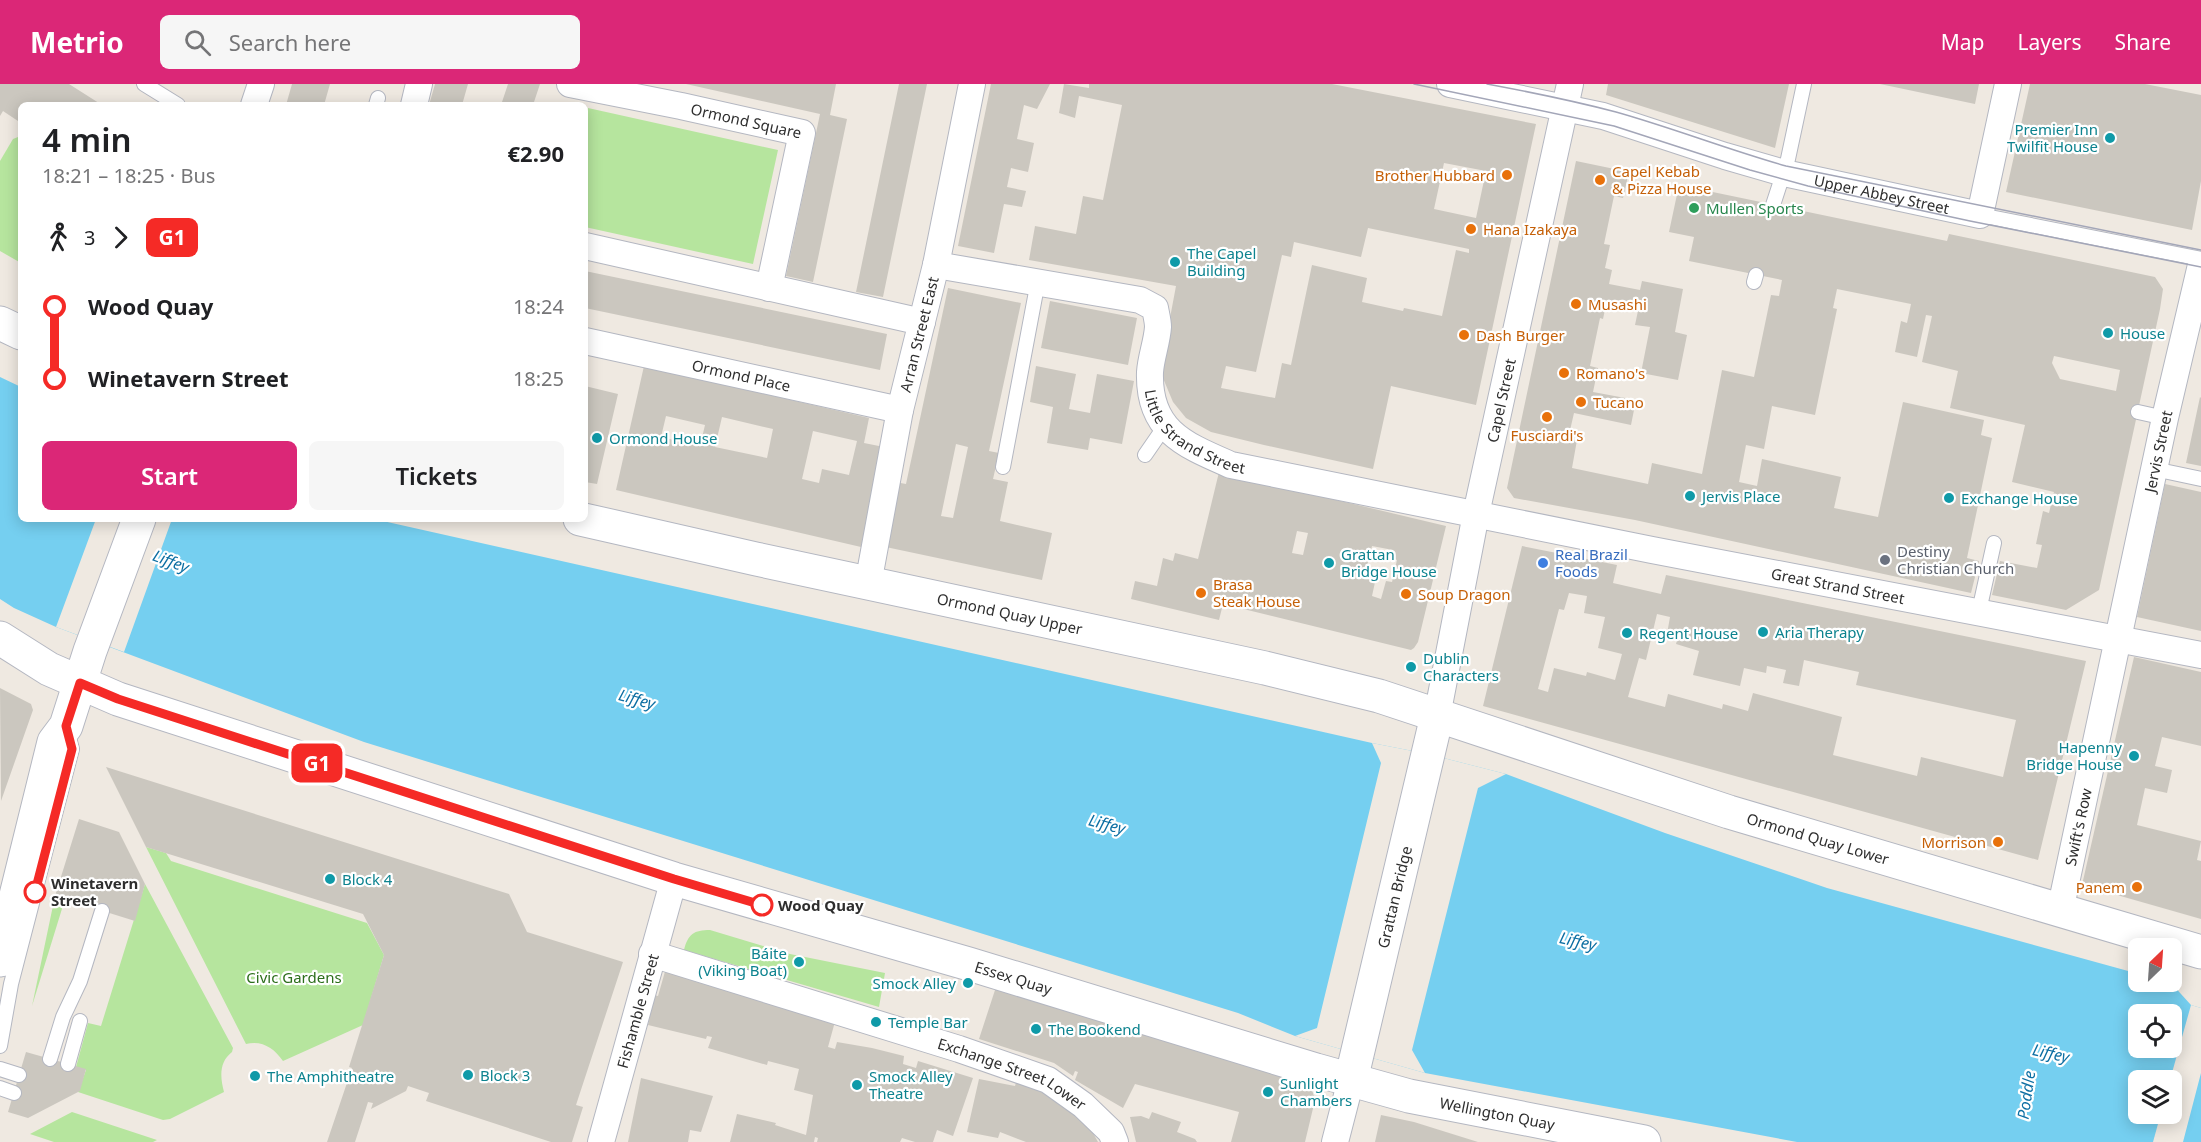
<!DOCTYPE html>
<html lang="en">
<head>
<meta charset="utf-8">
<style>
	body { margin:0; font-family:"Noto Sans",sans-serif; background:#f6f6f6; color:#202124; height:100vh; display:flex; flex-direction:column; font-size:22px; white-space:nowrap }
	* { box-sizing:border-box; margin:0 }
	p { font-size:20px; color:#757577 }
	.icon { flex:none; width:33px; height:33px; fill:none; stroke:currentColor; stroke-width:2; stroke-linecap:round; stroke-linejoin:round }
	.map { position:relative; flex:1; overflow:hidden }
	.sheet { position:absolute; left:18px; top:18px; width:570px; height:420px; display:flex; flex-direction:column; background:#fff; border-radius:9px; box-shadow:0 3px 15px #0003 }
	.sheet>* { flex:none }
	.badge { padding:0 12px; border-radius:9px; font-size:21px; line-height:39px }
	.needle { width:39px; rotate:25deg }
	.controls { position:absolute; left:2128px; top:854px; display:grid; gap:12px }
	.controls a { display:grid; place-items:center; width:54px; height:54px; border-radius:9px; background:#fff; box-shadow:0 3px 15px #0003; font-size:30px }
	.map>.badge { position:absolute; translate:-50% -50%; box-shadow:0 0 0 3px #fff }
	.legs { display:flex; align-items:center; gap:9px; height:66px; padding:0 24px; font-size:20px }
	.legs p { margin-inline-start:auto }
	.overview { display:flex; align-items:center; justify-content:space-between; height:102px; padding:0 24px }
	h1 { font-size:33px; font-weight:600; line-height:45px }
	.cta { display:flex; gap:12px; margin-top:auto; padding:12px 24px }
	.cta a { flex:1; height:69px; border-radius:9px; background:#db2777; color:#fff; font-size:24px; font-weight:600; line-height:69px; text-align:center }
	.cta a+a { background:#f6f6f6; color:#202124 }
	ul { padding:0 24px; list-style:none }
	li { display:flex; align-items:center; gap:21px; height:72px; font-size:22px }
	li i { display:grid; place-items:center; width:9px; height:100%; margin:0 8px; background:currentColor }
	li i::after { content:''; width:15px; height:15px; margin:-8px; border:4px solid; border-radius:50%; background:#fff }
	li p { margin-inline-start:auto }
	li:first-child i { background:linear-gradient(#0000 50%,currentColor 0) }
	li:last-child i { background:linear-gradient(currentColor 50%,#0000 0) }
	header { display:flex; align-items:center; gap:36px; box-sizing:border-box; height:84px; padding:0 30px; background:#db2777; color:#fff }
	header strong { font-size:28px }
	nav { display:flex; gap:33px; margin-inline-start:auto; font-size:21px }
	.search { width:420px; height:54px; background:#f6f6f6; display:flex; align-items:center; gap:15px; box-sizing:border-box; padding:0 21px; border-radius:9px; color:#757577; font-size:22px }
	.map>svg:first-child { display:block }
</style>
</head>
<body>
<header>
<strong>Metrio</strong>
<div class="search"><svg class="icon" aria-label="search" viewBox="0 0 24 24"><circle cx="10" cy="10" r="6"/><path d="M15 15l6 6"/></svg>Search here</div>
<nav><a>Map</a><a>Layers</a><a>Share</a></nav>
</header>
<div class="map">
<svg width="2201" height="1058" viewBox="0 0 2201 1058">
	<rect width="100%" height="100%" fill="#efe9e1"/>
	<path fill="#b6e59e" d="M588 24 778 66 753 180 585 143V37Z
		M18 53 21 54V179L0 167V77L13 55Z
		M146 763 166 769 171 777 367 839 384 871 363 941 283 977C274 964 262 956 246 960Z
		M145 800 233 964 232 968C219 978 220 993 224 1008L170 1035 163 1036 78 1008 86 986 76 983 88 939 101 942Z
		M55 812 65 815 32 922Z
		M710 846 790 870 885 889 879 923 684 866C688 850 694 846 710 846Z
		M72 1028 157 1056 153 1058H54L30 1050Z"/>
	<path fill="#75cff0" fill-rule="evenodd" d="M0 293 21 303V435H374L1372 659 1428 670 1506 690 1665 749 1827 804 2139 890V897L2171 899 2191 921 2201 924V1058H1797L1425 989 1295 952 1238 929 364 658 56 543 14 524 0 515ZM2139 930H2172V963H2139ZM2139 996H2172V1029H2139Z"/>
	<path fill="#efe9e1" d="M96 435H172L124 568 56 543Z
		M1372 659 1428 670 1506 690 1478 704 1412 966 1425 989 1295 952 1317 944 1381 679Z
		M2191 921 2201 924V989L2183 1058H2153L2161 1029H2172V996H2170Z"/>
	<path fill="#cbc7bf" fill-rule="evenodd" d="M0 0H69L102 21H21V39L3 27 0 32Z
		M292 0H330L324 21H286Z
		M435 0H468L462 21H429Z
		M508 0H540L533 21H501Z
		M686 0H836L830 31 847 35 813 198 786 192 820 30Z
		M899 0H927L883 213 856 208Z
		M991 0H1050L1037 25 1024 21 1017 55 1034 59 1028 88 1011 84 1007 103 1026 107 1022 123 1004 120 994 169 958 162Z
		M1064 0 1089 4V0H1332L1536 40 1476 321 1391 302 1373 385 1264 361 1211 348 1186 334 1173 318 1160 287 1176 202 1029 176 1035 142 1076 150 1083 112 1103 116 1122 21 1079 12 1075 34 1059 29ZM1444 79 1486 87 1476 134 1434 125ZM1368 144 1469 165V169L1456 166 1442 232 1404 224 1403 227 1362 218 1367 194 1312 181 1291 281 1282 279 1275 314 1221 304 1226 282 1256 288 1282 171 1291 173 1294 158 1361 173Z
		M1608 0H1789L1775 64 1606 11Z
		M1880 0H1979L1975 20Z
		M2030 0H2145L2201 11V97L2192 146 2006 108Z
		M1576 77 1629 88 1623 114 1614 112 1604 160 1610 161 1605 184 1612 186 1609 200 1640 206 1642 197 1683 205 1675 248 1687 251 1678 296 1641 289 1650 243 1635 241 1639 222 1607 216 1603 235 1600 234 1590 282 1598 284 1593 308 1636 316 1631 341 1574 329 1568 355 1577 356 1572 384 1648 400 1652 379 1702 390 1722 286 1754 293 1771 211 1779 212 1782 196 1689 177 1694 153 1669 148 1679 101 1947 157 1949 150 2155 193 2163 205 2160 225 2099 506 2066 526 1992 511 2000 477 2037 484 2042 461 2036 460 2043 427 2049 429 2054 408 2012 398 2025 341 1950 324 1958 287 1922 278 1932 232 1926 231 1917 273 1895 268 1901 237 1907 239 1911 220 1837 205 1833 224 1837 225 1815 331 1772 322 1764 365 1746 361 1739 398 1757 402 1762 375 1841 393 1834 424 1878 433 1903 318 1984 336 1981 351 1992 354 1967 474 1979 477 1971 509 1635 436 1514 414 1507 404ZM2054 272 2120 286 2116 307 2060 295 2052 279Z
		M585 187 887 250 880 286 585 224Z
		M948 204 1021 219 989 367 999 369 993 395 1008 398 1000 437 1052 449 1042 496 881 462 895 398 906 400ZM956 360 968 363 953 434 941 432Z
		M1050 217 1137 234 1128 281 1041 264Z
		M644 282 869 334 864 359 884 363 861 463 616 406ZM666 332 705 341 700 362 661 353ZM722 333 773 345 767 374 715 363ZM813 347 857 357 849 391 822 385 819 399 802 395Z
		M1036 282 1076 290 1069 325 1090 329 1097 290 1134 297 1122 360 1090 354 1088 366 1047 359 1053 323 1030 318Z
		M585 302 618 310 597 400 585 398Z
		M2200 313 2201 314V382L2186 379Z
		M1219 388 1446 442 1418 558 1414 564 1411 566 1223 520 1219 536 1131 515 1135 497 1157 502 1163 474 1173 477 1175 469 1198 475ZM1297 447 1308 449 1303 471 1292 469ZM1372 462 1393 466 1391 474 1397 476 1392 498 1386 497 1381 515 1372 512 1377 489 1366 486Z
		M2165 400 2201 408V547L2137 533Z
		M1522 462 1617 481 1613 499 1661 510 1666 491 2086 577 2038 776 1483 622ZM1569 509 1587 512 1584 529 1605 533 1598 564 1622 570 1615 596 1587 588 1586 592 1554 584 1548 608 1538 605 1559 525 1564 526ZM1657 530 1670 533 1667 550 1678 553 1676 560 1699 567 1693 591 1740 602 1744 584 1766 589 1767 582 1786 586 1783 599 1799 602 1804 576 1859 588 1856 601 2016 636 2003 693 1921 673 1917 692 1833 671 1842 633 1753 609 1748 627 1723 620 1722 625 1668 610 1665 623 1628 613 1639 574 1646 576Z
		M2134 573 2201 588V662L2162 653 2155 682 2172 686 2167 709 2145 704 2137 741 2201 757 2197 776 2201 777V835L2082 801Z
		M0 604 31 620 33 626 1 717Z
		M106 683 509 810 527 848 623 878 576 1021 583 1023 572 1058H551L426 1017 429 1009 408 1002 406 1007 371 1025 373 1019 368 1018 355 1058H327L352 984 349 983 384 871 363 830 146 763Z
		M79 735 119 748 145 800 135 837 55 812Z
		M666 884 836 934 828 963 835 965 837 958 872 964 904 972 903 980 916 984 918 977 973 994 953 1052 937 1046 933 1058H915L902 1054 900 1058H817L818 1054 815 1053 814 1058H730L737 1030 776 1039 775 1041 806 1051 813 1011 794 1006 799 985 768 977 767 981 708 964 712 953 707 952 706 955 648 941 654 911 658 912Z
		M996 903 1310 999 1315 1016 1305 1058H1231L1239 1028 1135 1000 1123 1024 1075 996 1078 988 1075 987 1073 992 1054 979 979 955Z
		M26 968 86 985 80 1007 28 1034 8 1028Z
		M641 994 713 1012 701 1048 690 1046 688 1058H628Z
		M979 995 1015 1002 1017 995 1046 1007 1084 1040 1087 1038 1098 1058H1026L1000 1048 998 1054 967 1048Z
		M1152 1028 1181 1038 1177 1048 1195 1055 1197 1058H1136L1130 1033 1141 1032 1149 1035Z
		M1381 1031 1414 1038 1478 1058H1375Z"/>
	<g fill="none" stroke-linecap="round" stroke-linejoin="round">
		<defs>
			<path id="lane" d="M144 0 178 21
				M376 21 378 14
				M1773 121 1788 75 1804 0
				M1980 131 2201 175
				M1754 198 1756 191
				M2138 328 2165 334
				M1145 371 1165 342
				M1003 383 1038 197
				M2154 385 2201 395
				M1979 527 1994 459
				M0 962 11 900 72 665 67 647
				M50 975 63 933 80 897 102 827
				M68 980 80 937
				M0 985 19 991
				M0 1004 14 1009"/>
			<g id="street">
				<path id="s1" d="M570 0 681 22 802 49 769 204"/>
				<path id="s2" d="M1450 0 1603 32 1725 72 1784 89 1980 131 2008 0"/>
				<path d="M254 21 261 0"/>
				<path d="M414 21 419 0"/>
				<path d="M585 162 922 238"/>
				<path id="s3" d="M936 181 1140 216 1155 224C1156 230 1158 237 1158 243 1157 258 1151 273 1150 288 1148 347 1185 361 1231 381L1652 466 2201 571"/>
				<path id="s4" d="M585 257 900 326"/>
				<path id="s5" d="M868 500 900 326 936 181 972 0"/>
				<path id="s6" d="M1437 632 1476 430 1570 0"/>
				<path id="s7" d="M2060 827 2165 334 2201 181"/>
				<path id="s8" d="M652 870 959 965 1048 996 1083 1021 1111 1048 1115 1058"/>
				<path id="s9" d="M601 1058 674 795"/>
				<path d="M1335 1058 1351 996"/>
			</g>
			<g id="secondary">
				<path d="M0 239 21 249"/>
				<path id="s10" d="M580 435 756 475 1265 584 1379 612 1729 728 2201 868"/>
				<path id="s11" d="M0 554 49 585 118 615 674 795 969 880 1316 986 1409 1012 1644 1058"/>
				<path d="M0 876 54 658 66 642 90 567 139 435"/>
				<path id="s12" d="M1351 996 1437 632"/>
			</g>
		</defs>
		<use href="#lane" stroke="#b4b7c1" stroke-width="16"/>
		<use href="#street" stroke="#b4b7c1" stroke-width="28"/>
		<use href="#secondary" stroke="#b4b7c1" stroke-width="35"/>
		<use href="#lane" stroke="#fff" stroke-width="14"/>
		<use href="#street" stroke="#fff" stroke-width="26"/>
		<use href="#secondary" stroke="#fff" stroke-width="33"/>
		<path stroke="#a3a6b8" stroke-width="1.5" d="M1414 0 1614 42 1750 86 1808 102 1970 137 2201 183
			M1487 0C1530 8 1574 17 1616 28 1673 44 1729 66 1786 82L2201 166"/>
	</g>
	<g fill="none" stroke-linecap="round" stroke-linejoin="round">
		<defs>
			<path id="line-1" d="M35 808 72 665 66 642 80 599 118 615 674 795 762 821"/>
		</defs>
		<use href="#line-1" stroke="#fff" stroke-width="14"/>
		<use href="#line-1" stroke="#f52a26" stroke-width="9"/>
	</g>
	<g fill="#0f9aa8" stroke="#fff" stroke-width="2">
		<circle cx="2110" cy="54" r="6"/>
		<circle cx="1175" cy="178" r="6"/>
		<circle cx="2108" cy="249" r="6"/>
		<circle cx="597" cy="354" r="6"/>
		<circle cx="1690" cy="412" r="6"/>
		<circle cx="1949" cy="414" r="6"/>
		<circle cx="1329" cy="479" r="6"/>
		<circle cx="1763" cy="548" r="6"/>
		<circle cx="1627" cy="549" r="6"/>
		<circle cx="1411" cy="583" r="6"/>
		<circle cx="2134" cy="672" r="6"/>
		<circle cx="330" cy="795" r="6"/>
		<circle cx="799" cy="878" r="6"/>
		<circle cx="968" cy="899" r="6"/>
		<circle cx="876" cy="938" r="6"/>
		<circle cx="1036" cy="945" r="6"/>
		<circle cx="468" cy="991" r="6"/>
		<circle cx="255" cy="992" r="6"/>
		<circle cx="857" cy="1001" r="6"/>
		<circle cx="1268" cy="1008" r="6"/>
	</g>
	<g fill="#e8710a" stroke="#fff" stroke-width="2">
		<circle cx="1507" cy="91" r="6"/>
		<circle cx="1600" cy="96" r="6"/>
		<circle cx="1471" cy="145" r="6"/>
		<circle cx="1576" cy="220" r="6"/>
		<circle cx="1464" cy="251" r="6"/>
		<circle cx="1564" cy="289" r="6"/>
		<circle cx="1581" cy="318" r="6"/>
		<circle cx="1547" cy="333" r="6"/>
		<circle cx="1201" cy="509" r="6"/>
		<circle cx="1406" cy="510" r="6"/>
		<circle cx="1998" cy="758" r="6"/>
		<circle cx="2137" cy="803" r="6"/>
	</g>
	<circle fill="#2e9e5b" stroke="#fff" stroke-width="2" cx="1694" cy="124" r="6"/>
	<circle fill="#6b7280" stroke="#fff" stroke-width="2" cx="1885" cy="476" r="6"/>
	<circle fill="#3f7fe0" stroke="#fff" stroke-width="2" cx="1543" cy="479" r="6"/>
	<g fill="#fff" stroke="#f52a26" stroke-width="3">
		<circle cx="35" cy="808" r="10"/>
		<circle cx="762" cy="821" r="10"/>
	</g>
	<g text-anchor="middle" dominant-baseline="central" stroke-width="4.5" stroke-linejoin="round" paint-order="stroke">
		<g font-size="15" fill="#2e2e2e" stroke="#fff">
			<text stroke="none"><textPath href="#s1" startOffset="180">Ormond Square</textPath></text>
			<text stroke="none"><textPath href="#s2" startOffset="446">Upper Abbey Street</textPath></text>
			<text stroke="none"><textPath href="#s5" startOffset="255">Arran Street East</textPath></text>
			<text stroke="none"><textPath href="#s4" startOffset="160">Ormond Place</textPath></text>
			<text stroke="none"><textPath href="#s6" startOffset="322">Capel Street</textPath></text>
			<text stroke="none"><textPath href="#s3" startOffset="372">Little Strand Street</textPath></text>
			<text stroke="none"><textPath href="#s7" startOffset="470">Jervis Street</textPath></text>
			<text stroke="none"><textPath href="#s3" startOffset="1042">Great Strand Street</textPath></text>
			<text stroke="none"><textPath href="#s10" startOffset="440">Ormond Quay Upper</textPath></text>
			<text stroke="none"><textPath href="#s7" startOffset="86">Swift's Row</textPath></text>
			<text stroke="none"><textPath href="#s10" startOffset="1280">Ormond Quay Lower</textPath></text>
			<text stroke="none"><textPath href="#s12" startOffset="188">Grattan Bridge</textPath></text>
			<text stroke="none"><textPath href="#s11" startOffset="1071">Essex Quay</textPath></text>
			<text stroke="none"><textPath href="#s9" startOffset="136">Fishamble Street</textPath></text>
			<text stroke="none"><textPath href="#s8" startOffset="380">Exchange Street Lower</textPath></text>
			<text stroke="none"><textPath href="#s11" startOffset="1574">Wellington Quay</textPath></text>
		</g>
		<g font-size="15" fill="#0d838f" stroke="#fff" text-anchor="start">
			<text x="2098" y="45" text-anchor="end">Premier Inn<tspan x="2098" dy="17">Twilfit House</tspan></text>
			<text x="1187" y="169">The Capel<tspan x="1187" dy="17">Building</tspan></text>
			<text x="2120" y="249">House</text>
			<text x="609" y="354">Ormond House</text>
			<text x="1702" y="412">Jervis Place</text>
			<text x="1961" y="414">Exchange House</text>
			<text x="1341" y="470">Grattan<tspan x="1341" dy="17">Bridge House</tspan></text>
			<text x="1775" y="548">Aria Therapy</text>
			<text x="1639" y="549">Regent House</text>
			<text x="1423" y="574">Dublin<tspan x="1423" dy="17">Characters</tspan></text>
			<text x="2122" y="663" text-anchor="end">Hapenny<tspan x="2122" dy="17">Bridge House</tspan></text>
			<text x="342" y="795">Block 4</text>
			<text x="787" y="869" text-anchor="end">Báite<tspan x="787" dy="17">(Viking Boat)</tspan></text>
			<text x="956" y="899" text-anchor="end">Smock Alley</text>
			<text x="888" y="938">Temple Bar</text>
			<text x="1048" y="945">The Bookend</text>
			<text x="480" y="991">Block 3</text>
			<text x="267" y="992">The Amphitheatre</text>
			<text x="869" y="992">Smock Alley<tspan x="869" dy="17">Theatre</tspan></text>
			<text x="1280" y="999">Sunlight<tspan x="1280" dy="17">Chambers</tspan></text>
		</g>
		<g font-size="15" fill="#c56008" stroke="#fff" text-anchor="start">
			<text x="1612" y="87">Capel Kebab<tspan x="1612" dy="17">&amp; Pizza House</tspan></text>
			<text x="1495" y="91" text-anchor="end">Brother Hubbard</text>
			<text x="1483" y="145">Hana Izakaya</text>
			<text x="1588" y="220">Musashi</text>
			<text x="1476" y="251">Dash Burger</text>
			<text x="1576" y="289">Romano's</text>
			<text x="1593" y="318">Tucano</text>
			<text x="1547" y="351" text-anchor="middle">Fusciardi's</text>
			<text x="1213" y="500">Brasa<tspan x="1213" dy="17">Steak House</tspan></text>
			<text x="1418" y="510">Soup Dragon</text>
			<text x="1986" y="758" text-anchor="end">Morrison</text>
			<text x="2125" y="803" text-anchor="end">Panem</text>
		</g>
		<g font-size="15" fill="#27864d" stroke="#fff" text-anchor="start">
			<text x="1706" y="124">Mullen Sports</text>
		</g>
		<g font-size="15" fill="#5b616d" stroke="#fff" text-anchor="start">
			<text x="1897" y="467">Destiny<tspan x="1897" dy="17">Christian Church</tspan></text>
		</g>
		<g font-size="15" fill="#366cbe" stroke="#fff" text-anchor="start">
			<text x="1555" y="470">Real Brazil<tspan x="1555" dy="17">Foods</tspan></text>
		</g>
		<g font-size="15" font-weight="bold" fill="#2e2e2e" stroke="#fff" text-anchor="start">
			<text x="51" y="799">Winetavern<tspan x="51" dy="17">Street</tspan></text>
			<text x="778" y="821">Wood Quay</text>
		</g>
		<g font-size="15" fill="#2c6e1b" stroke="#fff">
			<text x="294" y="893">Civic Gardens</text>
		</g>
		<g font-size="16" font-style="italic" fill="#0d6fa3" stroke="#fff">
			<text transform="translate(171 477) rotate(21)">Liffey</text>
			<text transform="translate(637 615) rotate(16)">Liffey</text>
			<text transform="translate(1107 740) rotate(15)">Liffey</text>
			<text transform="translate(1578 857) rotate(13)">Liffey</text>
			<text transform="translate(2051 969) rotate(13)">Liffey</text>
			<text transform="translate(2026 1011) rotate(-82)">Poddle</text>
		</g>
	</g>
</svg>
<div class="controls">
<a><svg class="needle" viewBox="-14 -14 28 28"><path d="M0-13l5 13h-10z" fill="#e53935"/><path d="M0 13l5-13h-10z" fill="#757577"/></svg></a>
<a><svg class="icon" aria-label="locate" viewBox="0 0 24 24"><circle cx="12" cy="12" r="6"/><path d="M12 2v4M12 18v4M2 12h4M18 12h4"/></svg></a>
<a><svg class="icon" aria-label="layers" viewBox="0 0 24 24"><path d="M12 4l9 5-9 5-9-5zM3 14l9 5 9-5"/></svg></a>
</div>
<b class="badge" style="left:317px;top:679px;background:#f52a26;color:#fff">G1</b>
<section class="sheet">
<div class="overview"><div><h1>4 min</h1><p>18:21 – 18:25 · Bus</p></div><b>€2.90</b></div>
<div class="legs"><svg class="icon" aria-label="walk" viewBox="0 0 24 24"><circle cx="13" cy="4" r="2"/><path d="M13 8l-2 6 4 7M11 14l-3 7M7 12l3-4h3l4 4"/></svg>3<svg class="icon" aria-label="forward" viewBox="0 0 24 24"><path d="M9 5l7 7-7 7"/></svg><b class="badge" style="background:#f52a26;color:#fff">G1</b></div>
<ul>
<li><i style="color:#f52a26"></i><b>Wood Quay</b><p>18:24</p></li>
<li><i style="color:#f52a26"></i><b>Winetavern Street</b><p>18:25</p></li>
</ul>
<div class="cta"><a>Start</a><a>Tickets</a></div>
</section>
</div>
</body>
</html>
